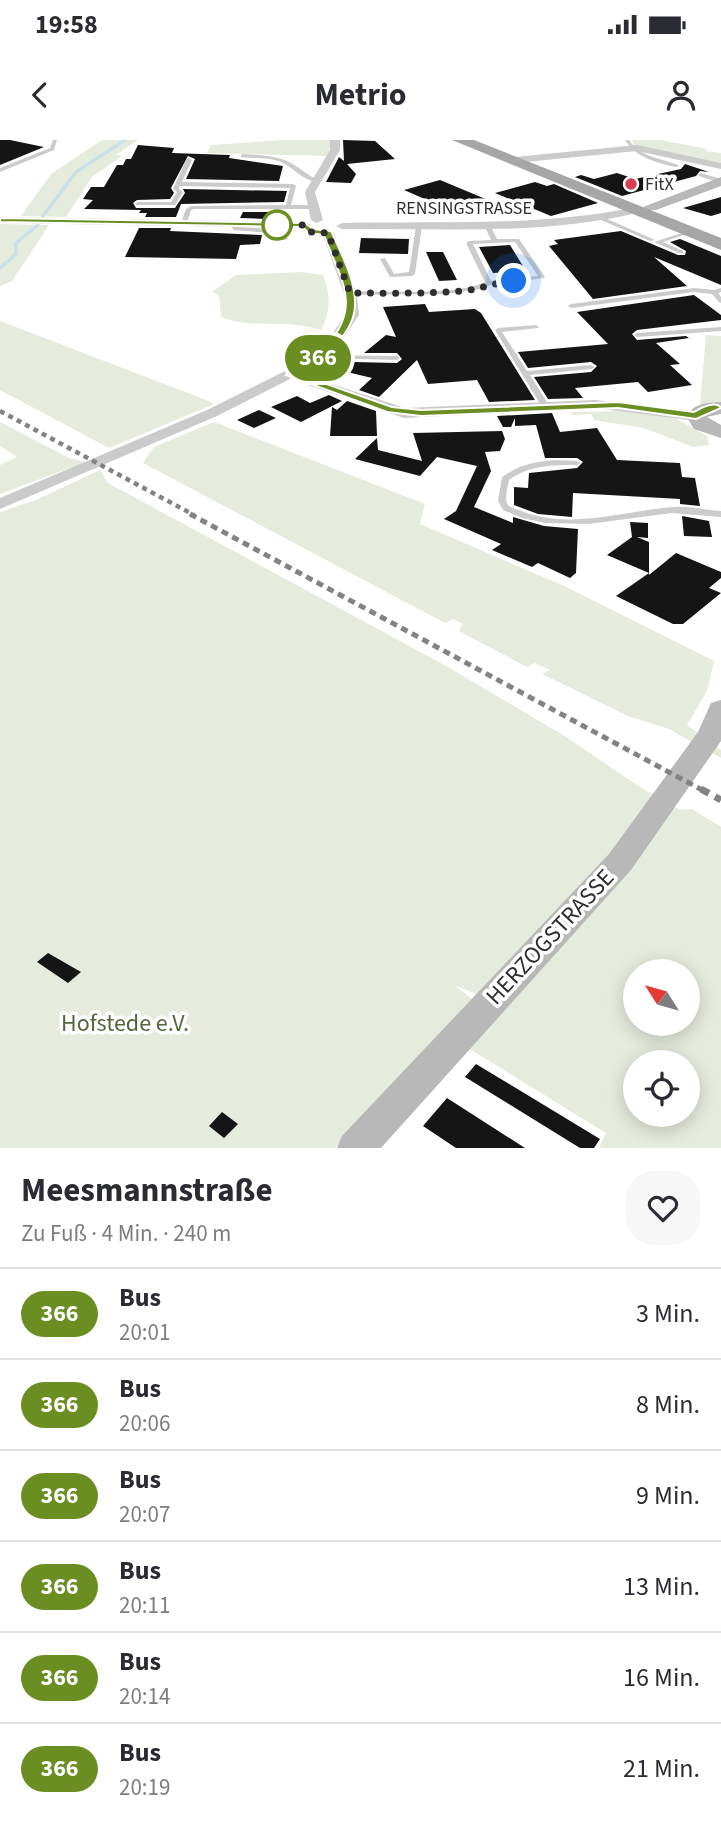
<!DOCTYPE html>
<html lang="de">
<head>
<meta charset="utf-8">
<style>
	body { margin:0; font-family:"Source Sans 3",sans-serif; background:#f7f7f7; color:#2b2b33; height:100vh; display:flex; flex-direction:column; font-size:26px; white-space:nowrap }
	* { box-sizing:border-box; margin:0 }
	p { font-size:23px; color:#7c7c81 }
	.icon { flex:none; width:38px; height:38px; fill:none; stroke:currentColor; stroke-width:2; stroke-linecap:round; stroke-linejoin:round }
	.map { position:relative; height:1008px; overflow:hidden }
	.details { display:flex; flex-direction:column; background:#fff; flex:1 }
	.details>* { flex:none }
	.badge { padding:0 14px; border-radius:23px; font-size:24px; line-height:46px }
	.needle { width:46px; rotate:307deg }
	.tools { position:absolute; left:623px; top:819px; display:grid; gap:14px }
	.tools a { display:grid; place-items:center; width:77px; height:77px; border-radius:50%; background:#fff; box-shadow:0 4px 18px #0003; font-size:35px }
	.you { position:absolute; width:35px; height:35px; margin:-18px; border:5px solid #fff; border-radius:50%; background:#1a73e8; box-shadow:0 0 0 10px #1a73e833 }
	.map>.badge { position:absolute; translate:-50% -50%; box-shadow:0 0 0 4px #fff }
	.round { display:grid; place-items:center; flex:none; width:74px; height:74px; border-radius:28px; background:#f7f7f7 }
	.overview { display:flex; align-items:center; justify-content:space-between; height:119px; padding:0 21px }
	h1 { font-size:33px; font-weight:700; line-height:52px }
	ul { padding:0; list-style:none }
	li { display:flex; align-items:center; gap:21px; height:91px; padding:0 21px; border-top:2px solid #e1e1e2 }
	li div { flex:1 }
	li b { display:block; font-size:26px }
	li em { font-style:normal }
	li .badge { min-width:77px; font-weight:700; text-align:center }
	.status { display:flex; justify-content:space-between; align-items:center; height:49px; padding:0 35px; background:#fff; direction:ltr }
	.status svg { height:19px; fill:currentColor }
	header { display:flex; justify-content:space-between; align-items:center; height:91px; padding:0 21px; background:#fff; font-size:32px; font-weight:700 }
	.map>svg:first-child { display:block }
</style>
</head>
<body>
<div class="status"><b>19:58</b><svg viewBox="0 0 49 12"><path d="M0 12V9h3v3zM5 12V6h3v6zM10 12V3h3v9zM15 12V0h3v12zM26 1h20v11H26zM47 4h2v5h-2z"/></svg></div>
<header><svg class="icon" aria-label="back" viewBox="0 0 24 24"><path d="M15 5l-7 7 7 7"/></svg>Metrio<svg class="icon" aria-label="person" viewBox="0 0 24 24"><circle cx="12" cy="8" r="4"/><path d="M4 21q1-7 8-7t8 7"/></svg></header>
<div class="map">
<svg width="721" height="1008" viewBox="0 0 721 1008">
	<rect width="100%" height="100%" fill="#fff"/>
	<path fill="#e5ebdd" fill-rule="evenodd" d="M102 0H138L116 15 122 16 92 37 66 77 21 76 51 34Z
		M283 0H332L328 16 207 13 211 5Z
		M632 0H660L707 9 705 11 721 13V23L634 6Z
		M0 84 49 85 12 141 0 146Z
		M301 132 323 135C331 157 331 170 321 190 285 178 255 190 221 177L219 155 212 152 236 135Z
		M0 181 206 260 214 264 109 308 0 250Z
		M706 195 721 196V263L700 265Z
		M627 271 677 279 707 296 709 305 693 307 644 288 594 280 591 274 573 275 571 272Z
		M0 282 69 318 86 322 0 354V325L17 317 0 306Z
		M214 282 425 364 420 384 564 446 714 521 707 551 687 585 721 610V618L669 589 628 576 542 534 550 530 535 523 527 527 459 491 463 484 453 479 445 483 143 323 154 307Z
		M100 330 108 343 448 527 566 597 643 649 680 670 692 669 721 687V1008H599L606 993 468 908 491 860 454 845 476 862 335 1008H0V372L36 360ZM635 831H688V884H635ZM635 922H688V975H635Z"/>
	<g fill="none" stroke-linecap="round" stroke-linejoin="round">
		<path stroke="#cbdfe9" stroke-width="3.5" d="M43 76 76 32 125 0
			M0 128 16 114V103L38 85"/>
	</g>
	<path fill="#151515" d="M0 0H10L44 7 0 25Z
		M343 0 375 1 395 19 347 24 356 34 351 43 326 42 339 17 344 21Z
		M138 5 174 8 172 13 230 15 229 18 283 26 279 41 186 39 195 19 188 16 171 48 174 53 170 59 137 60 133 63 136 68H175L185 53 183 49 287 51 284 62 181 64 176 77H145L147 73H139L141 70 84 69 93 60 83 59 91 47H104L117 25H123L126 19H131Z
		M685 24 709 32 700 31 696 36 622 56 575 37 581 35 594 39 617 33 635 39 681 29Z
		M440 40 488 60 450 70 404 50Z
		M535 42 547 46 554 44 598 63 551 76 495 53Z
		M721 57V73L711 76 683 68Z
		M243 72H281L280 76 267 79 240 78Z
		M139 88H171L170 91 262 95 260 104 240 105 236 119 125 117Z
		M621 91 678 115H685L686 111 670 102 680 99 721 116V145L654 117 687 146 593 159 549 106 558 104 554 100Z
		M361 98 409 99 408 114 359 113Z
		M510 105 526 131 493 133 479 107Z
		M426 112H443L457 140 439 141Z
		M694 155 721 175V180L637 190 632 194 637 200 686 196 689 198 656 203 680 224 670 225 692 245 648 252 638 242 575 248 583 258 548 259 534 237 591 232 597 226 591 222 528 228 518 212 608 204 577 172Z
		M425 164 429 172 475 169 481 173 535 260 489 262 477 240 428 244 417 220 379 257 359 250 372 238 343 231 354 222 397 223 402 219 397 213H364L386 195 396 197 383 167Z
		M329 255 342 261 301 282 271 267 297 256 310 263Z
		M347 261 376 271 377 296H330L332 267 337 270Z
		M259 270 276 278 254 288 237 280Z
		M552 273 560 292 597 288 617 320 680 323 682 337 695 338 700 366 680 364V359L573 353 572 377 538 374 514 365V347L528 348 529 333 577 328 583 322 577 318H545L536 285 515 286V278L511 287H503L497 276Z
		M502 291 505 299 500 311 485 312 491 331 474 367 513 383V377L544 386 578 389 576 433 570 438 538 423 532 427 492 410 501 404 444 379 456 371 477 326 437 317 420 336 355 319 377 298 378 310 422 321 413 293Z
		M682 376 709 381 712 397 684 396Z
		M630 382 648 383V398L637 397 649 402V435L676 413 721 432V438L709 448 721 453 683 484H673L616 456 649 433 607 415 632 397Z
		M48 813 81 832 68 843 37 822Z
		M476 924 600 999 594 1008H580L465 937Z
		M447 958 525 1008H456L423 986Z
		M222 972 238 984 224 998 209 986Z"/>
	<g fill="none" stroke-linecap="round" stroke-linejoin="round">
		<path fill="#cbcbcb" fill-rule="evenodd" d="M53 0H57L54 10 0 32V28L50 8Z
			M625 0H629C641 18 662 18 680 26L675 27C656 22 636 18 625 0Z
			M243 14C258 15 275 15 289 22 301 28 306 35 319 40L316 42C301 39 294 28 281 22 268 17 254 19 241 17V15Z
			M189 18 192 20 182 42 293 44 296 46 291 65H311L314 67 311 69H194L191 70 187 83 184 85 181 83 186 69 191 66 286 65 290 48 180 46 179 49 183 52 175 65H136V63L138 62H171L177 52 173 49 186 20Z
			M701 33 721 39V43L699 36 698 35Z
			M594 75H598L655 100 650 101 594 77Z
			M231 83H235L237 87 272 89 289 99 284 100 271 93 233 90Z
			M419 84 422 86 415 134 412 136 390 137 380 119 385 118 394 134 409 132 416 86Z
			M488 85 491 87 497 99H519L545 137 544 138 490 145 480 149 446 154 350 155 347 153 350 151C384 151 456 156 485 142L466 103 469 101 491 100 485 87ZM515 102 538 136 491 141 473 104Z
			M688 91 693 92 663 102 683 111V113H679L654 102Z
			M694 148 714 150 721 148V152L718 153 721 157V163L719 162 712 154 694 152 571 168 568 166 571 164Z
			M536 185 539 187 538 188 502 192 527 231 591 225 595 227 591 229 530 235 550 267 546 269 542 267 495 190 498 188Z
			M721 187V191L637 197 634 195 637 193Z
			M319 215 397 216 400 218 397 220 317 218 316 217Z
			M557 320 577 321 581 323 577 325C552 325 530 325 509 340 508 347 503 361 509 366 510 367 518 370 519 370 568 391 622 371 673 367 689 366 705 370 721 371V377L672 373 588 384 545 383 522 378 503 370 498 361 502 337C519 325 536 321 557 320Z"/>
		<path fill="#cbcbcb" fill-rule="evenodd" d="M330 0H340V10L315 52 323 80 317 83 311 80 305 52 330 10Z
			M637 5 721 23V29L637 11 515 23 510 20 515 17Z
			M637 67 643 70 641 72C543 96 442 88 342 89L336 86 342 83C441 81 539 87 637 67Z
			M0 77 305 82 311 85 305 88 0 83Z
			M328 89 334 93 357 156 359 175 334 212 301 234 405 268 595 260 696 271 704 276 696 281 595 268 404 278 290 239 217 276 0 369V358L207 270 307 220 324 206 345 175V156L322 93Z"/>
		<path fill="#b8b8b8" fill-rule="evenodd" d="M721 37V46L656 70H646L643 67Z
			M721 262V274L707 277 721 285V298L694 289 686 276C695 263 706 263 721 262Z
			M721 560V601L631 730 381 1008H337L342 996 609 714 698 592 711 563Z"/>
		<path fill="#a6a6a6" fill-rule="evenodd" d="M452 0H474L721 98V110Z"/>
		<path stroke="#838383" stroke-width="4.5" stroke-dasharray="5 4.5" stroke-linecap="butt" d="M0 271 194 375"/>
		<path stroke="#838383" stroke-width="5" stroke-dasharray="7 5" stroke-linecap="butt" d="M190 374 704 651"/>
		<path stroke="#838383" stroke-width="7" stroke-dasharray="9 7" stroke-linecap="butt" d="M701 649 721 660"/>
	</g>
	<path fill="#6b8e23" stroke="#fff" stroke-width="2" d="M0 78 305 83 313 89 331 91C367 165 368 187 298 234L392 267 421 270 618 262 694 272C703 266 717 261 721 268L696 279 618 268 421 276 387 272 286 235C297 224 315 218 326 206 363 166 340 139 324 95L308 93 303 87 0 82Z"/>
	<g fill="none" stroke-linecap="round" stroke-linejoin="round">
		<path stroke="#2e2e2e" stroke-width="7" stroke-dasharray="0 12.6" d="M277 85H305L311 92 328 93 350 153C387 153 424 154 461 151 480 150 495 142 514 141"/>
	</g>
	<circle fill="#d73f50" stroke="#fff" stroke-width="2.5" cx="631" cy="44" r="7"/>
	<circle fill="#fff" stroke="#6b8e23" stroke-width="3.5" cx="277" cy="85" r="14"/>
	<g text-anchor="middle" dominant-baseline="central" stroke-width="7" stroke-linejoin="round" paint-order="stroke">
		<g font-size="18" fill="#2e2e2e" stroke="#fff" text-anchor="start">
			<text x="645" y="44">FitX</text>
		</g>
		<g font-size="18" fill="#2e2e2e" stroke="#fff">
			<text x="464" y="68">RENSINGSTRASSE</text>
		</g>
		<g font-size="24" fill="#2e2e2e" stroke="#fff">
			<text transform="translate(550 797) rotate(-47)">HERZOGSTRASSE</text>
		</g>
		<g font-size="24" fill="#53673f" stroke="#fff">
			<text x="125" y="883">Hofstede e.V.</text>
		</g>
	</g>
</svg>
<div class="tools">
<a><svg class="needle" viewBox="-14 -14 28 28"><path d="M0-13l5 13h-10z" fill="#e53935"/><path d="M0 13l5-13h-10z" fill="#7c7c81"/></svg></a>
<a><svg class="icon" aria-label="locate" viewBox="0 0 24 24"><circle cx="12" cy="12" r="6"/><path d="M12 2v4M12 18v4M2 12h4M18 12h4"/></svg></a>
</div>
<div class="you" style="left:514px;top:141px"></div>
<b class="badge" style="left:318px;top:218px;background:#6b8e23;color:#fff">366</b>
</div>
<section class="details">
<div class="overview"><div><h1>Meesmannstraße</h1><p>Zu Fuß · 4 Min. · 240 m</p></div><a class="round"><svg class="icon" aria-label="heart" viewBox="0 0 24 24"><path d="M12 20l-8-8c-3-5 5-10 8-4 3-6 11-1 8 4z"/></svg></a></div>
<ul>
<li><span class="badge" style="background:#6b8e23;color:#fff">366</span><div><b>Bus</b><p>20:01</p></div><em>3 Min.</em></li>
<li><span class="badge" style="background:#6b8e23;color:#fff">366</span><div><b>Bus</b><p>20:06</p></div><em>8 Min.</em></li>
<li><span class="badge" style="background:#6b8e23;color:#fff">366</span><div><b>Bus</b><p>20:07</p></div><em>9 Min.</em></li>
<li><span class="badge" style="background:#6b8e23;color:#fff">366</span><div><b>Bus</b><p>20:11</p></div><em>13 Min.</em></li>
<li><span class="badge" style="background:#6b8e23;color:#fff">366</span><div><b>Bus</b><p>20:14</p></div><em>16 Min.</em></li>
<li><span class="badge" style="background:#6b8e23;color:#fff">366</span><div><b>Bus</b><p>20:19</p></div><em>21 Min.</em></li>
</ul>
</section>
</body>
</html>
